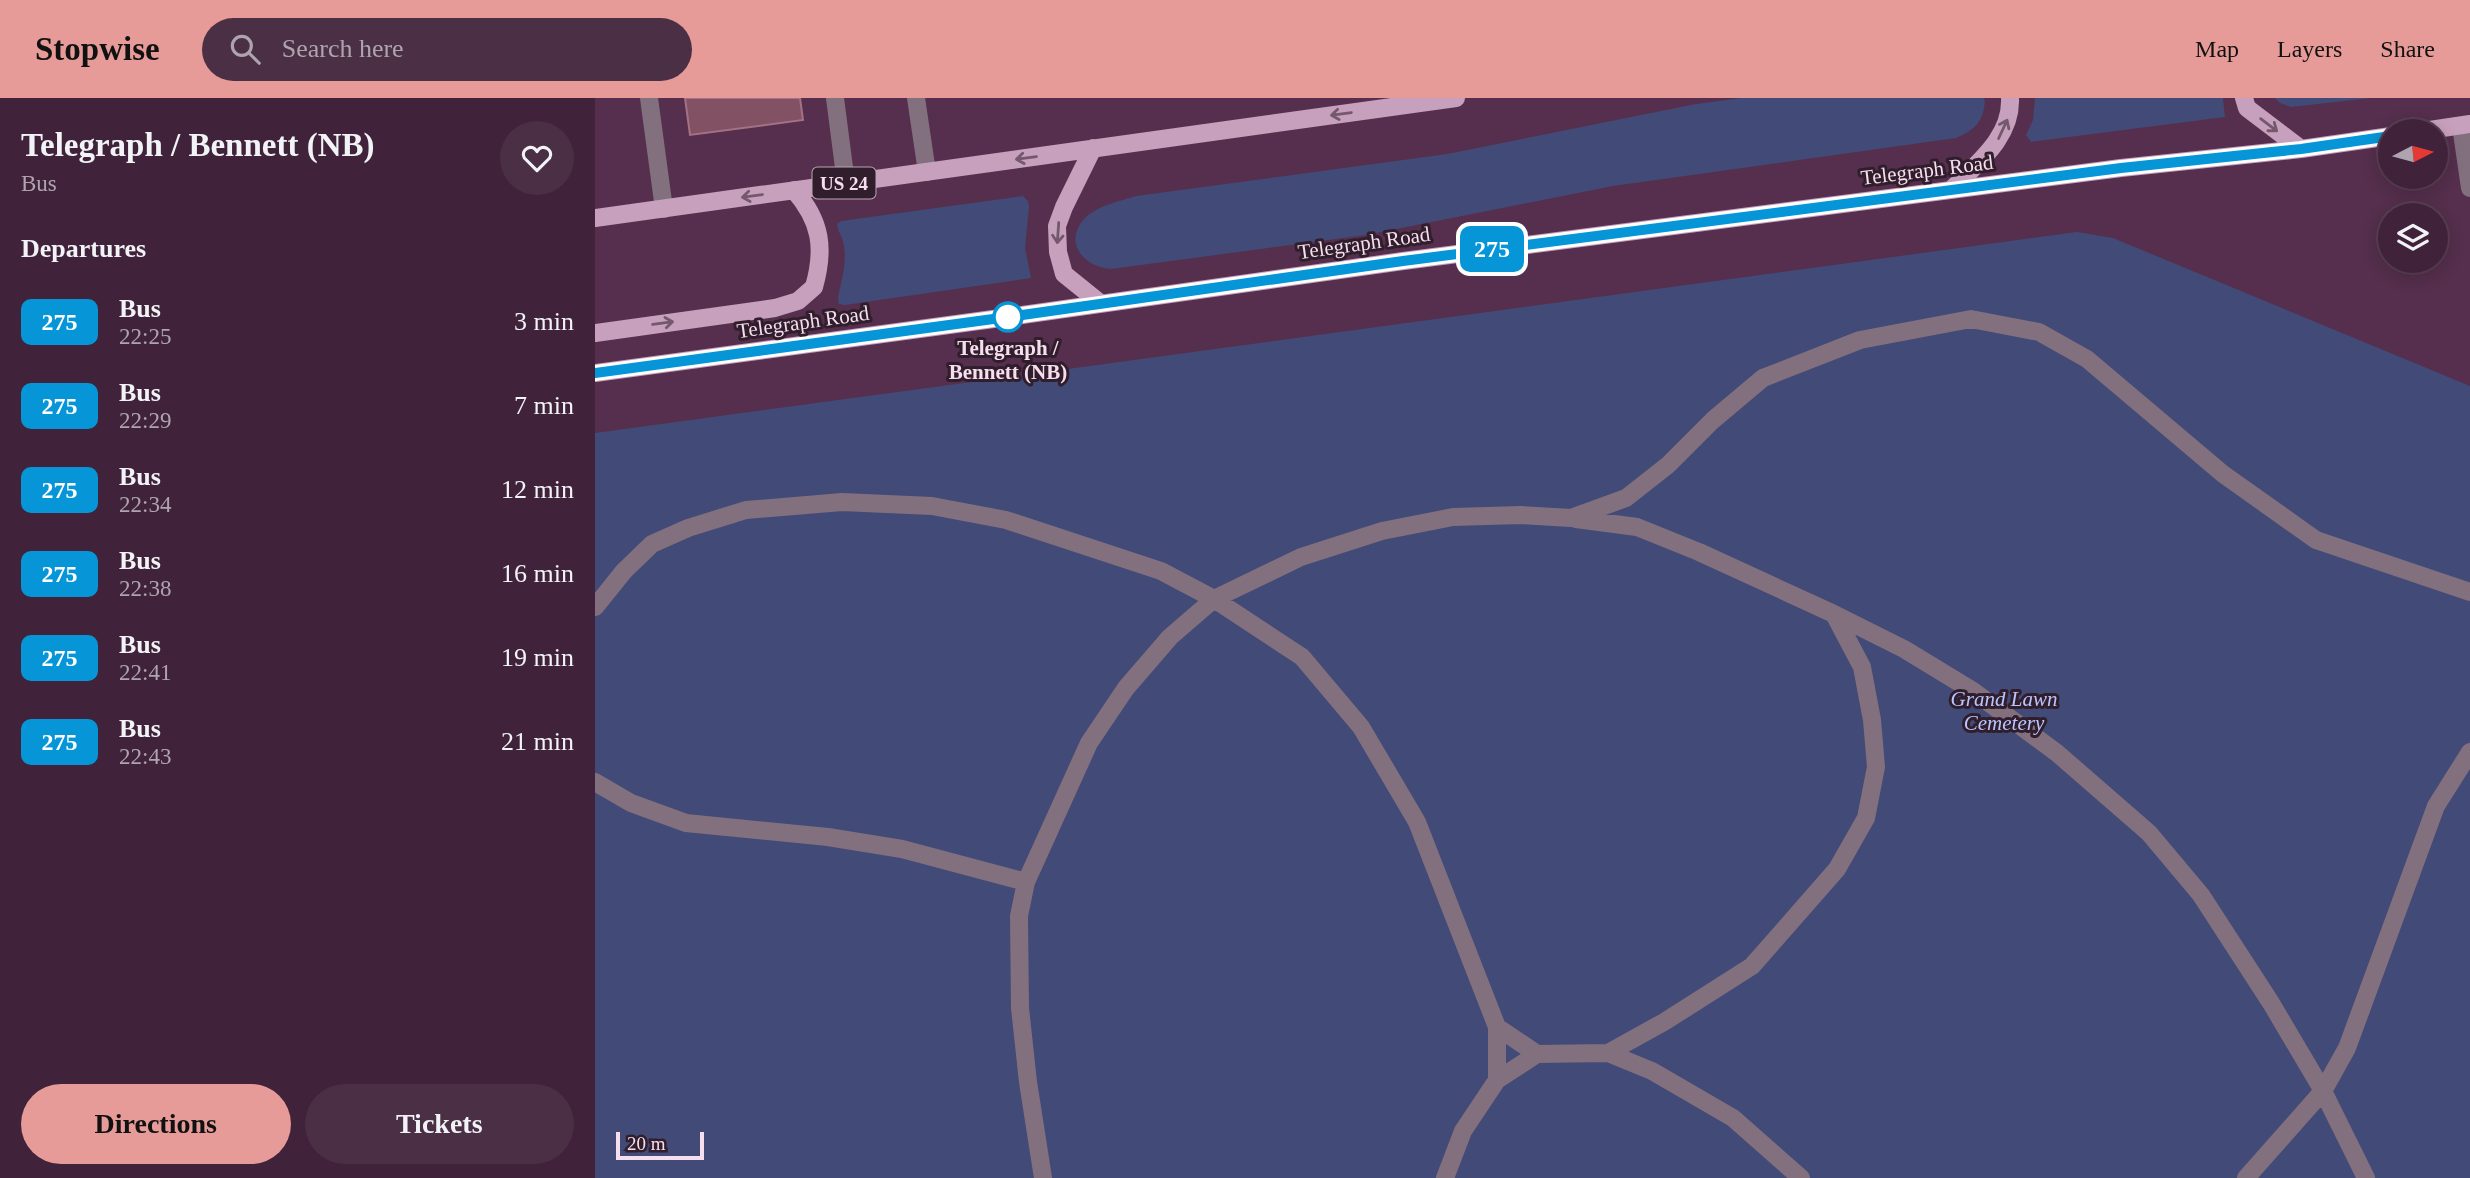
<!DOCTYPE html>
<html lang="en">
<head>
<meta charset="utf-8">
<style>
	body { margin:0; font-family:Georgia,serif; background:#4b2f45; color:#f1f3f6; height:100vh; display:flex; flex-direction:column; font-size:26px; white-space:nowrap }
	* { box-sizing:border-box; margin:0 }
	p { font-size:23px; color:#aea4af }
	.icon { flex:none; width:38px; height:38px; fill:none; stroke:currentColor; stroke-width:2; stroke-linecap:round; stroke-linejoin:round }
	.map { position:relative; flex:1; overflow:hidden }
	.side { display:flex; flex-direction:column; background:#40233a; width:595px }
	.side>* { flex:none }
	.badge { padding:0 14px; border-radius:10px; font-size:24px; line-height:46px }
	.needle { width:46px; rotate:84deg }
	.buttons { position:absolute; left:1783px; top:21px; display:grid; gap:14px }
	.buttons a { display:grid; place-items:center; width:70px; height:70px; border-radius:50%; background:#40233a; box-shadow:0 4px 18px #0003,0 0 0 2px #594054; font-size:35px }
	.scale { position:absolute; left:21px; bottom:18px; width:88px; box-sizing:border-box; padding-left:7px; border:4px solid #f6deef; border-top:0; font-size:19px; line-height:24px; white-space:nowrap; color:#f6deef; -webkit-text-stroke:5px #301e2c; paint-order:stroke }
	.map>.badge { position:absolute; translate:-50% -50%; box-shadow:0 0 0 4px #fff }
	h2 { padding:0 21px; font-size:26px; line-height:63px }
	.round { display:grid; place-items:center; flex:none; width:74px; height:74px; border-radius:37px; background:#4b2f45 }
	.headline { display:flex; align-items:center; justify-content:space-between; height:119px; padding:0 21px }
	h1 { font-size:33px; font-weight:700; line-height:52px }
	.cta { display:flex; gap:14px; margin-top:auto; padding:14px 21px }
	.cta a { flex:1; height:80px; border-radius:42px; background:#e69b98; color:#111; font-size:28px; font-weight:700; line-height:80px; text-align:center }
	.cta a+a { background:#4b2f45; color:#f1f3f6 }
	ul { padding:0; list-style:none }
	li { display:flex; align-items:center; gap:21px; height:84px; padding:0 21px }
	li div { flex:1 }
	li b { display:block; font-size:26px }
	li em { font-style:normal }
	li .badge { min-width:77px; font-weight:700; text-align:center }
	header { display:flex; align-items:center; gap:42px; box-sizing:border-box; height:98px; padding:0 35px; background:#e69b98; color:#111 }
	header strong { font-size:33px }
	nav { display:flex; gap:38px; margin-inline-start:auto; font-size:24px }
	.search { width:490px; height:63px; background:#4b2f45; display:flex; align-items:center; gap:18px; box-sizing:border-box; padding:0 24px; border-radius:38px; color:#aea4af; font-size:26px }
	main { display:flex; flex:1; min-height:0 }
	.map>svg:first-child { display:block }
</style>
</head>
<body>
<header>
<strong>Stopwise</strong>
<div class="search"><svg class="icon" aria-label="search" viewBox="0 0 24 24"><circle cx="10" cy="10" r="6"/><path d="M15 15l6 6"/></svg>Search here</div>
<nav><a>Map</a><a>Layers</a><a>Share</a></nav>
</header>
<main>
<section class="side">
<div class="headline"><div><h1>Telegraph / Bennett (NB)</h1><p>Bus</p></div><a class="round"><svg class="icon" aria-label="heart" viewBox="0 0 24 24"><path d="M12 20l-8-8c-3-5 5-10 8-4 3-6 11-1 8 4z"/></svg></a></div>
<h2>Departures</h2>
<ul>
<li><span class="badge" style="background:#0696d7;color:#fff">275</span><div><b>Bus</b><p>22:25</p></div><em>3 min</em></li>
<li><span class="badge" style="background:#0696d7;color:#fff">275</span><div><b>Bus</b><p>22:29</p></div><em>7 min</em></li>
<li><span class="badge" style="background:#0696d7;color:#fff">275</span><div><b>Bus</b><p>22:34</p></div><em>12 min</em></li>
<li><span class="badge" style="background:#0696d7;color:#fff">275</span><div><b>Bus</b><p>22:38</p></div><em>16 min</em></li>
<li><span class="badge" style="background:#0696d7;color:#fff">275</span><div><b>Bus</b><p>22:41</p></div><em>19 min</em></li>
<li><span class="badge" style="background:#0696d7;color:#fff">275</span><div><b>Bus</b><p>22:43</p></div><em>21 min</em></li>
</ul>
<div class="cta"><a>Directions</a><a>Tickets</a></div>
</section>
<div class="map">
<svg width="1875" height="1080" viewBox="0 0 1875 1080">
	<rect width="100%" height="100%" fill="#552f4d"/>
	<path fill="#424a77" d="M1146 0H1389L1390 3C1388 24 1380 32 1361 40L1018 88 771 137 516 171C489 169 468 145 489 121 501 108 525 103 541 98L852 56 1101 6Z
		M1440 0H1628L1630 19 1436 44 1431 37 1438 22Z
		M1680 0H1776L1696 9 1685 5Z
		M428 98 433 103 434 109 430 150 436 180 250 207 244 206 243 200C246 183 252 166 249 148 248 139 243 135 242 126L246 123Z
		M1482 134 1518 140 1875 288V1080H0V335Z"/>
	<path fill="#835164" stroke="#a57184" stroke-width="2" d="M90 0H205L208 22 95 37Z"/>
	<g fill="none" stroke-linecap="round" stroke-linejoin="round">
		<path stroke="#83707e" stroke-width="18" d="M54 0 69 111
			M240 0 251 85
			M321 0 332 74
			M1866 28 1875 90
			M981 421 1042 429 1104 454 1239 516 1309 551 1378 593 1462 655 1554 735 1606 797 1676 905 1728 993 1771 1080
			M0 509 29 473 57 446 93 430 151 412 247 404 337 408 411 422 566 473 619 501 707 559 766 629 822 724 902 929 942 956 1013 955 1057 973 1138 1020 1206 1080
			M0 684 36 705 91 725 233 739 307 751 431 784
			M1013 955 1069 924 1157 868 1242 771 1271 720 1281 669 1277 622 1267 569 1239 516
			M902 982V929
			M448 1080 433 984 425 910 424 818 431 784 494 645 531 590 575 539 619 501 706 459 787 433 858 419 926 417 976 420 1031 400 1073 367 1118 322 1168 280 1265 242 1376 221 1444 234 1492 261 1628 376 1721 442 1875 494
			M850 1080 868 1033 902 982 942 956
			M1651 1080 1728 993 1752 950 1841 708 1875 654"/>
		<path stroke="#c7a0bd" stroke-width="18" d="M1649 0 1652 10 1706 51
			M1828 33 1875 26
			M498 50 469 109 462 128 463 154 469 176 505 205
			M1356 92C1381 66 1417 40 1415 0
			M0 120 861 0
			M0 235 180 210 203 203 219 189C230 150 226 123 199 92
			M0 275 413 219 808 163 1526 70 1706 51 1796 38"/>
	</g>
	<defs><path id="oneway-shaft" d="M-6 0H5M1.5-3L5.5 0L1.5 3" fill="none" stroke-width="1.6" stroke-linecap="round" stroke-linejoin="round" transform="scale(1.75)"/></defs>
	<g stroke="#74586d">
		<use href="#oneway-shaft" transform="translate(746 16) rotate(172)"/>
		<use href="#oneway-shaft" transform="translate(1674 27) rotate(37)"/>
		<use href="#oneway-shaft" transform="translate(1408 31) rotate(-65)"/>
		<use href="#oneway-shaft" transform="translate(431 60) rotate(172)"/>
		<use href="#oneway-shaft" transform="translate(157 98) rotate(172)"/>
		<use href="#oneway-shaft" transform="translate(463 135) rotate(94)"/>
		<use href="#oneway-shaft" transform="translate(68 225) rotate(-8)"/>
	</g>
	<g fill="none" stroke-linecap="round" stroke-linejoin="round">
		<defs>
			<path id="line" d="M0 275 413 219 808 163 1526 70 1706 51 1796 38"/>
		</defs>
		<use href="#line" stroke="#fff" stroke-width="16"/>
		<use href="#line" stroke="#0696d7" stroke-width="10"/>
	</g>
	<circle fill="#fff" stroke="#0696d7" stroke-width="3.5" cx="413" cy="219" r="14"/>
	<g text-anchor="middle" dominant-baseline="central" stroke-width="6" stroke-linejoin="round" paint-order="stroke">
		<rect fill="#301e2c" stroke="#bba4b4" stroke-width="2" x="217.5" y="69.5" width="63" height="31" rx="5"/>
		<g font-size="19" font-weight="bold" fill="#f6deef">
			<text x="249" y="85">US 24</text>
		</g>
		<g font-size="21" fill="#f6deef" stroke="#301e2c">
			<text transform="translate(1332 72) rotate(-7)">Telegraph Road</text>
			<text transform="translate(769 145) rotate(-8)">Telegraph Road</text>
			<text transform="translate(208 224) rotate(-8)">Telegraph Road</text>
		</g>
		<g font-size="21" font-weight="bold" fill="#f6deef" stroke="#301e2c">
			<text x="413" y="250">Telegraph /<tspan x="413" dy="24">Bennett (NB)</tspan></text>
		</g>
		<g font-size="21" font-style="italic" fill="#b9c5fe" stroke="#301e2c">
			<text x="1409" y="601">Grand Lawn<tspan x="1409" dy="24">Cemetery</tspan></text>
		</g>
	</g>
</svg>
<div class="buttons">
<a><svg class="needle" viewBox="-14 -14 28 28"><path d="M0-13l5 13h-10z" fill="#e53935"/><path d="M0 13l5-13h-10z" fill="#aea4af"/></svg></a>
<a><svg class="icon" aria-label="layers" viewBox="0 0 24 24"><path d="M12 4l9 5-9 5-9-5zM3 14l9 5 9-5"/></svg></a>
</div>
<div class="scale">20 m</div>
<b class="badge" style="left:897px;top:151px;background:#0696d7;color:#fff">275</b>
</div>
</main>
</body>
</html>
